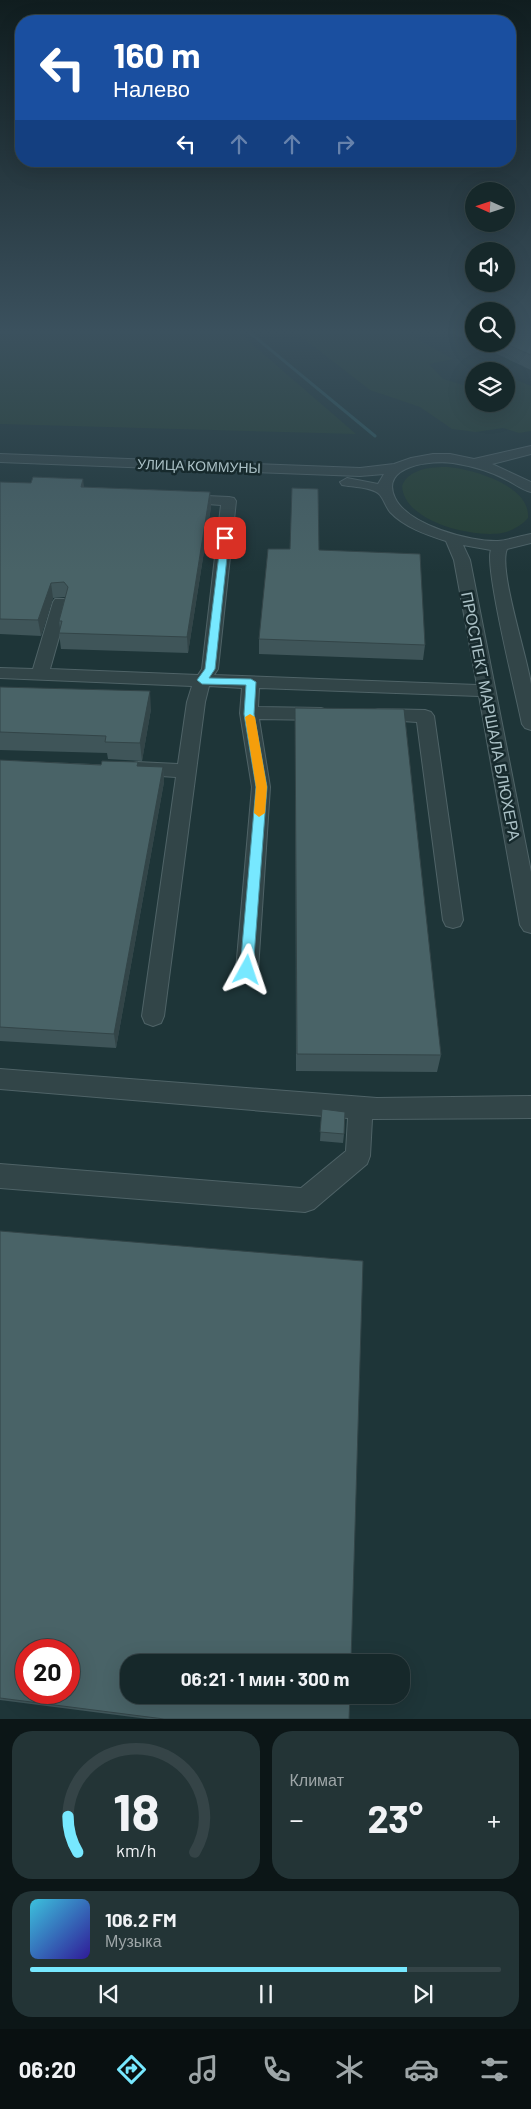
<!DOCTYPE html>
<html lang="ru">
<meta charset="utf-8">
<style>
body{margin:0;font-family:Barlow,sans-serif;background:#233436;color:#f1f3f6;height:100vh;display:flex;flex-direction:column;font-size:19px;white-space:nowrap}
*{box-sizing:border-box;margin:0}
p{font-size:16px;color:#9ea6a8}
.icon{flex:none;width:28px;height:28px;fill:none;stroke:currentColor;stroke-width:2;stroke-linecap:round;stroke-linejoin:round}
.map{position:relative;height:1719px;overflow:hidden}
.panel{display:flex;flex-direction:column;gap:12px;padding:12px;background:#0c1617;flex:1}
.panel>*{flex:none}
.hud{position:absolute;left:15px;top:15px;width:501px;height:152px;border-radius:20px;box-shadow:0 5px 20px #0002,0 0 0 1px #354447;background:#1a4fa0;color:#fff;overflow:hidden}
.needle{width:32px;rotate:273deg}
.tools{position:absolute;left:465px;top:182px;display:grid;gap:10px}
.tools a{display:grid;place-items:center;width:50px;height:50px;border-radius:50%;background:#16282a;box-shadow:0 5px 20px #0002,0 0 0 1px #354447;font-size:25px}
.speed{position:absolute;left:15px;top:1639px;display:flex;gap:10px;font-size:25px;font-weight:700;text-align:center}
.speed>*{display:grid;place-content:center;width:65px;height:65px;border-radius:50%;background:#16282a;box-shadow:0 5px 20px #0002,0 0 0 1px #354447;line-height:1}
.speed .limit{border:8px solid #d22;background:#fff;color:#111}
.pin{position:absolute;display:grid;place-items:center;width:42px;height:42px;color:#fff;margin:-21px;border-radius:10px;box-shadow:0 2px 8px #0006}
.me{position:absolute;width:55px;margin:-28px;rotate:5deg;stroke-linejoin:round;filter:drop-shadow(0 0 4px #0008)}
.turn{display:flex;align-items:center;gap:18px;height:105px;padding:0 15px;font-size:22px}
.turn .icon{width:65px;height:65px;stroke-width:2.5}
.turn b{display:block;font-size:35px;line-height:42px}
.lanes{display:flex;align-items:center;height:48px;padding:0 15px;background:#0003;justify-content:center;gap:25px;direction:ltr}
.lanes .off{opacity:.35}
.big{font-size:38px;font-weight:700;line-height:1.1}
.panel .card{flex:1;display:flex;flex-direction:column;justify-content:center;gap:8px;min-width:0;padding:0 18px;border-radius:20px;background:#233436}
.panel .dial{align-items:center;gap:0}
.dial svg{height:130px;overflow:visible;fill:none;stroke:#354447;stroke-width:7;stroke-linecap:round;text-anchor:middle}
.dial text{fill:#f1f3f6;stroke:none}
.song{display:flex;align-items:center;gap:15px}
.cover{width:60px;height:60px;border-radius:8px;background:linear-gradient(135deg,hsl(190 70% 55%),hsl(250 70% 35%))}
.played{height:5px;border-radius:2px;background:linear-gradient(90deg,#77e8ff 80%,#354447 80%)}
.keys{display:flex;justify-content:space-around;direction:ltr}
.heat{display:flex;justify-content:space-between;align-items:center;font-size:28px;direction:ltr}
.panel .tiles{flex:1;display:grid;gap:12px;grid-template-columns:1fr 1fr}
.card:last-child{grid-column:span 2}
.trip{position:absolute;left:120px;top:1654px;width:290px;height:50px;border-radius:20px;background:#16282a;box-shadow:0 5px 20px #0002,0 0 0 1px #354447;font-weight:700;line-height:50px;text-align:center}
.tab-bar{display:flex;height:80px;justify-content:space-around;align-items:center;background:#091011;color:#9ea6a8}
.tab-bar .icon{width:35px;height:35px}
.tab-bar .current{color:#77e8ff}
.tab-bar b{font-size:22px;color:#f1f3f6}
.map>svg:first-child{display:block}
</style>
<div class="map">
<svg width="531" height="1719" viewBox="0 0 531 1719">
<rect width="100%" height="100%" fill="#1e3538"/>
<path fill="#253f34" d="M0,332H238L356,434L0,424Z
M295,332H404L453,359L429,364L443,379L474,388V404H506V379L512,378L531,386V431L519,433L503,428L476,432L452,429L420,407L370,390Z
M444,467C466,467 531,484 528,518C521,526 512,531 502,533C473,538 404,522 402,486C408,470 428,467 444,467Z"/>
<g fill="none" stroke-linecap="round" stroke-linejoin="round">
<path stroke="#2d565d" stroke-width="3" d="M249,332L375,436"/>
<defs>
<path id="minor" d="M531,446V454L492,464L531,482V492C522,490 515,484 507,480C490,471 472,466 453,463C433,460 379,465 395,498C408,525 470,542 498,541C509,540 520,536 531,534V543L507,549C498,569 527,656 531,684C531,699 531,715 531,730L525,728L522,724C517,698 484,566 491,550L463,545L470,560L531,872V933L524,931L520,925L479,696L259,688L258,707L321,708L327,710L330,714L327,718L321,720L259,719L270,787L258,970L255,976L247,979L239,976L236,970L252,787L240,713L242,688L209,686L205,702L164,1016L161,1023L153,1026L145,1023L142,1016L176,777L130,774L128,769L130,764L137,762L178,764L187,702L192,686L0,678V668L33,669L53,602L55,599H67L69,602L50,669L198,675L202,669L221,505L179,502L177,499L179,496L184,495L229,497L234,498L236,501L218,669L214,675L477,685L454,560L446,541C427,535 404,527 390,512C386,507 384,500 380,495C374,487 351,487 342,485L340,482L347,478L378,484L384,474L360,476L0,462V454L360,468L394,464L411,458L433,454H450L474,459Z
M378,709L425,710L431,712L434,716L463,920L460,926L453,928L446,926L443,920L417,722L372,719L369,715L372,711Z
M0,1069L377,1098L531,1096V1118L372,1119L370,1156L367,1164L314,1209L305,1212L0,1188V1164L301,1188L346,1151L348,1118L0,1089Z"/>
</defs>
<use href="#minor" stroke="#4f6367" stroke-width="2"/>
<use href="#minor" fill="#324548" fill-rule="evenodd"/>
</g>
<path fill="#3f5559" d="M450,332H474V343Z
M531,332V370L476,344H506Z
M0,482L84,487L210,492L211,507L188,653L61,649L59,633L60,629L59,621L65,597L53,598L41,636L0,634Z
M319,550L425,645L423,660L259,654V639Z
M0,687L151,709L142,761L108,759L107,753L0,750Z
M295,708L441,1055L437,1072L296,1071Z
M0,760L163,767L164,782L116,1048L0,1041Z
M322,1109L344,1134L343,1143L320,1141Z
M0,1231L349,1719H148L0,1700Z"/>
<path fill="#334548" d="M83,479L85,494L81,487Z
M210,492L211,507L188,653L187,637Z
M51,583L53,598L41,636L38,620Z
M150,691L151,709L142,761L140,743Z
M163,767L164,782L116,1048L114,1034Z"/>
<path fill="#496367" stroke="#334548" fill-rule="evenodd" d="M506,332H531V355L506,344Z
M33,477L83,479L81,487L210,492L187,637L59,633L62,621H59L68,587L64,582L51,583L38,620L0,619V482L31,483Z
M292,488L318,489L319,550L420,554L425,645L259,639L268,549H290Z
M0,687L150,691L140,743L105,742L106,736L0,732Z
M295,708L404,709L441,1055L297,1054Z
M0,760L101,765L102,761L138,762L137,766L163,767L114,1034L0,1027Z
M322,1109L345,1112L344,1134L320,1132Z
M0,1231L363,1261L351,1662H129V1695H350L349,1719H164L0,1698ZM26,1650H69V1692H26Z"/>
<linearGradient id="sky" x2="0" y2="1"><stop stop-color="#101d1f"/><stop offset="0.58" stop-color="#3b515e"/><stop offset="1" stop-color="#3b515e" stop-opacity="0"/></linearGradient>
<rect width="531" height="572" fill="url(#sky)"/>
<path fill="#77e8ff" stroke="#4d97a6" d="M225,536L229,538L215,669L209,678L251,679L256,682L254,714L267,787L253,970L251,974H242L240,970L256,787L244,714L246,685L202,684L197,680L205,669L221,538Z"/>
<path fill="#f59e0b" d="M250,714L255,717L267,787L265,813L259,817L254,813L256,787L245,717Z"/>
<g text-anchor="middle" stroke-width="5" stroke-linejoin="round" paint-order="stroke">
<g font-size="14" fill="#abc1c6" stroke="#172a2d">
<text transform="translate(199 466) rotate(2)" y="5">УЛИЦА КОММУНЫ</text>
</g>
<g font-size="16" fill="#abc1c6" stroke="#172a2d">
<text transform="translate(491 716) rotate(79)" y="6">ПРОСПЕКТ МАРШАЛА БЛЮХЕРА</text>
</g>
</g>
</svg>
<div class="tools">
<a><svg class="needle" viewBox="-14 -14 28 28"><path d="M0-13l5 13h-10z" fill="#e53935"/><path d="M0 13l5-13h-10z" fill="#9ea6a8"/></svg></a>
<a><svg class="icon" aria-label="sound" viewBox="0 0 24 24"><path d="M4 9h4l5-4v14l-5-4H4zM17 9q2 3 0 6"/></svg></a>
<a><svg class="icon" aria-label="search" viewBox="0 0 24 24"><circle cx="10" cy="10" r="6"/><path d="M15 15l6 6"/></svg></a>
<a><svg class="icon" aria-label="layers" viewBox="0 0 24 24"><path d="M12 4l9 5-9 5-9-5zM3 14l9 5 9-5"/></svg></a>
</div>
<div class="speed"><div class="limit">20</div></div>
<div class="pin" style="left:225px;top:538px;background:#d93025"><svg class="icon" aria-label="arrive" viewBox="0 0 24 24"><path d="M6 21V4h12l-3 4 3 4H6"/></svg></div>
<svg class="me" style="left:247px;top:970px" viewBox="-20 -20 40 40"><path d="M0-17L14 15 0 8-14 15z" fill="#77e8ff" stroke="#fff" stroke-width="4"/></svg>
<div class="trip">06:21 · 1 мин · 300 m</div>
<div class="hud">
<div class="turn"><svg class="icon" aria-label="left" viewBox="0 0 24 24"><path d="M17 20v-9H6M10 6l-5 5 5 5"/></svg><div><b>160 m</b>Налево</div></div>
<div class="lanes"><svg class="icon" aria-label="left" viewBox="0 0 24 24"><path d="M17 20v-9H6M10 6l-5 5 5 5"/></svg><svg class="icon off" aria-label="ahead" viewBox="0 0 24 24"><path d="M12 20V5M6 11l6-6 6 6"/></svg><svg class="icon off" aria-label="ahead" viewBox="0 0 24 24"><path d="M12 20V5M6 11l6-6 6 6"/></svg><svg class="icon off" aria-label="right" viewBox="0 0 24 24"><path d="M7 20v-9h11M14 6l5 5-5 5"/></svg></div>
</div>
</div>
<section class="panel">
<div class="tiles">
<div class="card dial"><svg viewBox="0 0 100 80">
<path d="M14 69A42 42 0 1 1 86 69"/>
<path d="M14 69A42 42 0 0 1 8 47" stroke="#77e8ff"/>
<text x="50" y="56" font-size="32" font-weight="700">18</text>
<text x="50" y="72" font-size="11">km/h</text>
</svg></div>
<div class="card"><p>Климат</p>
<div class="heat"><a>−</a><b class="big">23°</b><a>+</a></div>
</div>
<div class="card">
<div class="song"><i class="cover"></i><div><b>106.2 FM</b><p>Музыка</p></div></div>
<div class="played"></div>
<div class="keys"><svg class="icon" aria-label="previous" viewBox="0 0 24 24"><path d="M18 5L8 12l10 7zM5 5v14"/></svg><svg class="icon" aria-label="pause" viewBox="0 0 24 24"><path d="M8 5v14M16 5v14"/></svg><svg class="icon" aria-label="next" viewBox="0 0 24 24"><path d="M6 5l10 7-10 7zM19 5v14"/></svg></div>
</div>
</div>
</section>
<nav class="tab-bar">
<b>06:20</b>
<svg class="icon current" aria-label="directions" viewBox="0 0 24 24"><path d="M12 3l9 9-9 9-9-9zM9 14v-3h6M13 9l2 2-2 2"/></svg>
<svg class="icon" aria-label="music" viewBox="0 0 24 24"><path d="M9 18V5l10-2v13"/><circle cx="6" cy="18" r="3"/><circle cx="16" cy="16" r="3"/></svg>
<svg class="icon" aria-label="phone" viewBox="0 0 24 24"><path d="M5 4h4l2 5-3 2q2 4 5 5l2-3 5 2v4C11 20 4 13 5 4z"/></svg>
<svg class="icon" aria-label="climate" viewBox="0 0 24 24"><path d="M12 3v18M4 7l16 10M4 17L20 7"/></svg>
<svg class="icon" aria-label="car" viewBox="0 0 24 24"><path d="M5 17H2v-5l4-1 3-4h7l3 4 3 1v5h-3M9 17h6M6 11h13"/><circle cx="7" cy="17" r="2"/><circle cx="17" cy="17" r="2"/></svg>
<svg class="icon" aria-label="filters" viewBox="0 0 24 24"><path d="M4 7h16M4 17h16"/><circle cx="9" cy="7" r="2"/><circle cx="15" cy="17" r="2"/></svg>
</nav>
